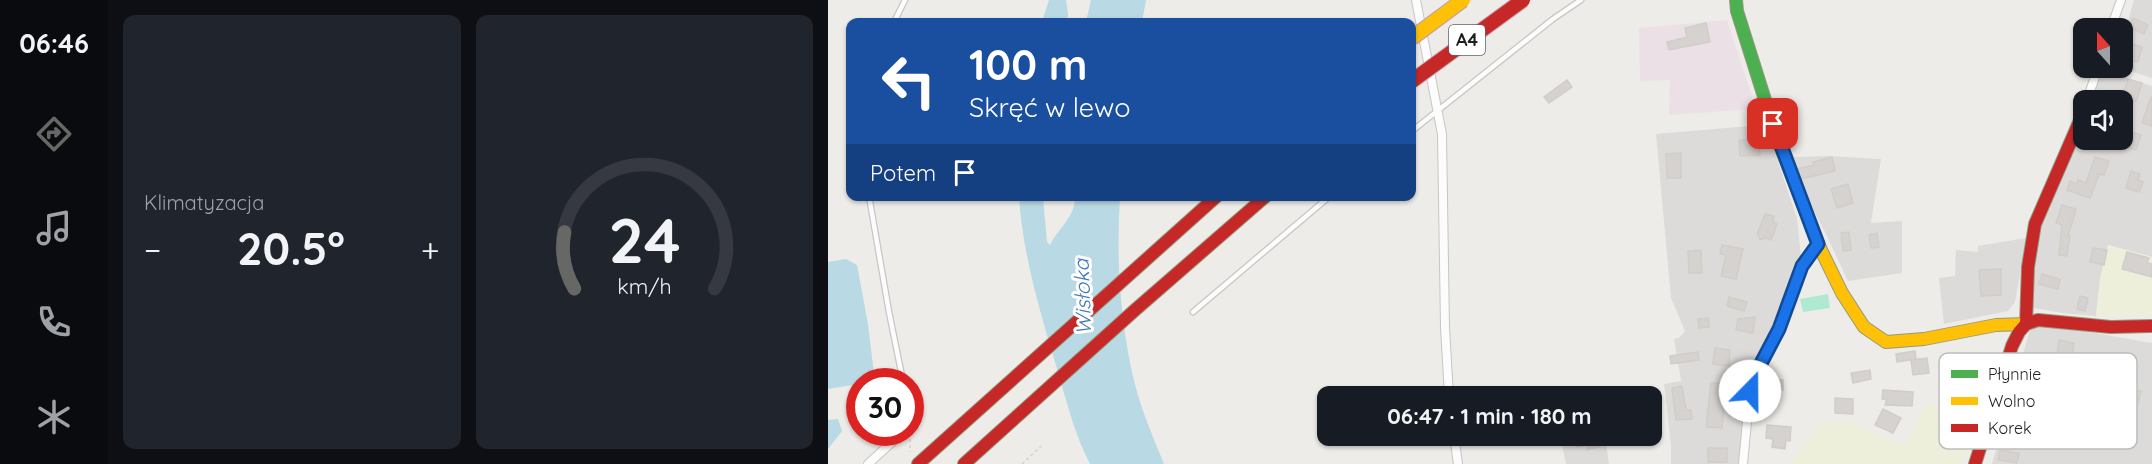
<!DOCTYPE html>
<html lang="pl">
<meta charset="utf-8">
<style>
body{margin:0;font-family:Quicksand,sans-serif;background:#20242c;color:#f1f3f6;height:100vh;display:flex;flex-direction:column;font-size:22px;white-space:nowrap}
*{box-sizing:border-box;margin:0}
p{font-size:20px;color:#9ea1a6}
.icon{flex:none;width:33px;height:33px;fill:none;stroke:currentColor;stroke-width:2;stroke-linecap:round;stroke-linejoin:round}
.map{position:relative;flex:1;overflow:hidden}
.side{display:flex;flex-direction:column;gap:15px;padding:15px;background:#0d0f14;width:720px}
.side>*{flex:none}
.guide{position:absolute;left:18px;top:18px;width:570px;height:183px;border-radius:12px;box-shadow:0 2px 4px #0004;background:#1a4fa0;color:#fff;overflow:hidden}
.needle{width:39px;rotate:339deg}
.fabs{position:absolute;left:1245px;top:18px;display:grid;gap:12px}
.fabs a{display:grid;place-items:center;width:60px;height:60px;border-radius:12px;background:#171b24;box-shadow:0 2px 4px #0004;font-size:30px}
.speed{position:absolute;left:18px;top:368px;display:flex;gap:12px;font-size:30px;font-weight:700;text-align:center}
.speed>*{display:grid;place-content:center;width:78px;height:78px;border-radius:50%;background:#171b24;box-shadow:0 2px 4px #0004;line-height:1}
.speed .limit{border:9px solid #d22;background:#fff;color:#111}
.pin{position:absolute;display:grid;place-items:center;width:51px;height:51px;color:#fff;margin:-26px;border-radius:12px;box-shadow:0 3px 9px #0006}
.me{position:absolute;width:66px;margin:-33px;rotate:22deg;stroke-linejoin:round;filter:drop-shadow(0 0 4px #0008)}
.turn{display:flex;align-items:center;gap:21px;height:126px;padding:0 24px;font-size:27px}
.turn .icon{width:78px;height:78px;stroke-width:2.5}
.turn b{display:block;font-size:42px;line-height:51px}
.then{display:flex;align-items:center;height:57px;padding:0 24px;background:#0003;gap:12px;font-size:22px}
.big{font-size:45px;font-weight:800;line-height:1.1}
.side .card{flex:1;display:flex;flex-direction:column;justify-content:center;gap:9px;min-width:0;padding:0 21px;border-radius:12px;background:#20242c}
.side .dial{align-items:center;gap:0}
.dial svg{height:156px;overflow:visible;fill:none;stroke:#363941;stroke-width:7;stroke-linecap:round;text-anchor:middle}
.dial text{fill:#f1f3f6;stroke:none}
.heat{display:flex;justify-content:space-between;align-items:center;font-size:33px;direction:ltr}
.side .tiles{flex:1;display:grid;gap:15px;grid-template-columns:repeat(2,1fr)}
.trip{position:absolute;left:489px;top:386px;width:345px;height:60px;border-radius:12px;background:#171b24;box-shadow:0 2px 4px #0004;font-weight:800;line-height:60px;text-align:center}
main{display:flex;flex:1;min-height:0}
.tabs{display:flex;flex-direction:column;width:108px;justify-content:space-around;align-items:center;background:#090b0e;color:#9ea1a6}
.tabs .icon{width:42px;height:42px}
.tabs .active{color:#676765}
.tabs b{font-size:27px;color:#f1f3f6}
.map>svg:first-child{display:block}
</style>
<main>
<nav class="tabs">
<b>06:46</b>
<svg class="icon active" aria-label="directions" viewBox="0 0 24 24"><path d="M12 3l9 9-9 9-9-9zM9 14v-3h6M13 9l2 2-2 2"/></svg>
<svg class="icon" aria-label="music" viewBox="0 0 24 24"><path d="M9 18V5l10-2v13"/><circle cx="6" cy="18" r="3"/><circle cx="16" cy="16" r="3"/></svg>
<svg class="icon" aria-label="phone" viewBox="0 0 24 24"><path d="M5 4h4l2 5-3 2q2 4 5 5l2-3 5 2v4C11 20 4 13 5 4z"/></svg>
<svg class="icon" aria-label="climate" viewBox="0 0 24 24"><path d="M12 3v18M4 7l16 10M4 17L20 7"/></svg>
</nav>
<section class="side">
<div class="tiles">
<div class="card"><p>Klimatyzacja</p>
<div class="heat"><a>−</a><b class="big">20.5°</b><a>+</a></div>
</div>
<div class="card dial"><svg viewBox="0 0 100 80">
<path d="M14 69A42 42 0 1 1 86 69"/>
<path d="M14 69A42 42 0 0 1 9 40" stroke="#676765"/>
<text x="50" y="56" font-size="32" font-weight="700">24</text>
<text x="50" y="72" font-size="11">km/h</text>
</svg></div>
</div>
</section>
<div class="map">
<svg width="1324" height="464" viewBox="0 0 1324 464">
<rect width="100%" height="100%" fill="#eeece8"/>
<path fill="#dddbd9" d="M1306,0H1324V78L1293,68H1294L1295,38Z
M1279,72L1324,86V257L1280,245L1272,279L1268,316L1234,313L1202,307L1208,234L1213,214L1255,118L1256,140H1294V100H1262L1271,75Z
M933,125L938,127L969,218L973,257L951,317L925,364L921,376L912,464H843V444L836,384L853,381L846,339L851,338L857,331L843,298L828,134Z
M1000,156L1053,159L1043,223L1074,221V273L1020,281L995,228L972,185L965,157Z
M1198,238L1187,302L1180,311L1116,324L1111,278L1127,276L1128,250L1150,252V246Z
M1204,322L1324,343V464H1164Z
M732,435H777L781,464H738Z"/>
<path fill="#ece0e7" d="M899,20L928,109L841,115L842,80L812,81L811,28Z"/>
<path fill="#edefda" d="M1280,245L1324,257V316H1268L1272,279Z
M1099,403L1149,424L1132,464H960H963L992,422L1024,423L1077,446Z"/>
<path fill="#b0e9d3" d="M1000,294L1002,308L975,312L972,299Z"/>
<path fill="#b9d9e4" d="M221,0H238L240,14L239,22H214Z
M263,0H318L314,22H258Z
M191,197H215L219,242L222,245C230,229 247,217 247,197H292C288,258 292,321 306,381C313,409 325,437 336,464H262C247,435 239,404 230,372C213,315 195,257 191,197Z
M18,259L29,265L40,324L46,374L36,381H32L31,384L0,389V262Z
M10,419L14,431L0,449V420Z"/>
<path fill="#d5d2cf" stroke="#d1cec9" stroke-width="1.5" d="M1305,18L1320,25L1316,34L1301,27Z
M878,23L882,42L841,50L839,42L859,37L857,28Z
M1301,43L1314,47L1310,62L1296,58Z
M1300,79L1314,83L1308,102L1294,97Z
M739,80L744,87L721,103L716,97Z
M1323,97L1324,98V126L1314,123Z
M1294,129L1313,135L1308,150L1294,146Z
M931,139L932,155L912,156L911,140Z
M853,153V178H839L838,154Z
M1004,157L1007,171L973,179L969,169L986,165L985,162Z
M1267,157L1281,161L1276,175L1271,174L1262,198L1239,190L1242,181L1249,184L1250,180L1258,183Z
M1303,171L1312,174L1310,180L1315,182L1311,192L1298,188Z
M1020,184L1025,203L1009,208L1003,189Z
M1234,205L1248,209L1240,236H1242L1239,256L1231,255L1234,225L1228,223Z
M937,214L946,216L945,222L949,224L943,240L937,238L932,240L929,234Z
M1021,232L1023,250L1015,251L1013,233Z
M1049,233L1051,247L1043,248L1041,235Z
M894,245L915,249L908,279L893,276L898,255L892,254Z
M1265,248L1279,250L1276,265L1262,262Z
M873,250L874,273H861L860,251Z
M1299,252L1321,258L1319,263L1324,264V277L1294,269Z
M1173,269V295L1153,296L1151,270Z
M1214,274L1232,279L1230,289L1211,284Z
M1252,296L1260,298L1257,311L1249,309Z
M901,297L919,302L916,311L899,306Z
M927,317L925,333L908,330L910,319Z
M880,318L881,327L871,328L870,319Z
M1231,340L1246,343L1244,357L1229,354Z
M887,348L902,350L901,366L885,364Z
M1087,351L1088,359L1069,362L1068,354Z
M870,352L871,360L843,364L842,356Z
M1099,358L1101,373L1085,375L1083,360Z
M1042,370L1043,379L1025,383L1023,373Z
M945,379L955,380V390L944,389Z
M883,383L898,384L894,428L878,427Z
M854,386L858,410H863L864,419L848,420L844,388Z
M1297,387L1313,391L1310,403H1308L1306,409L1278,403L1272,399L1274,388L1296,392Z
M1055,390L1085,392L1084,406L1057,405L1059,400L1054,399Z
M1007,398L1025,399V414L1007,413Z
M1055,409L1073,418L1065,433L1047,425Z
M939,425L963,427L962,441L958,440L957,449L944,447L945,439L938,438Z
M747,435L769,436L771,447L759,450V445L749,447Z
M880,448H899V462H880Z
M1172,450L1191,453L1189,463L1170,460Z"/>
<g fill="none" stroke-linecap="round" stroke-linejoin="round">
<defs>
<path id="lane" d="M66,22L77,0
M584,131L725,19L753,0
M41,196L61,312L75,381
M365,312L502,196"/>
<path id="street" d="M588,0L614,134L617,327L621,396
M1283,28L1293,0
M1259,100L1270,68
M626,435L630,464
M40,464L75,432
M915,464L922,391L930,369L951,329L973,266L990,244"/>
<path id="fast" d="M908,0L909,11L949,138L992,248"/>
<path id="slow" d="M992,248L1014,293L1036,327L1058,342L1096,339L1168,325L1198,324"/>
<path id="jam" d="M1198,324L1200,267L1207,224L1256,111
M90,464L389,196
M136,464L307,310L438,196
M1147,464L1184,346L1191,332L1198,324L1210,320L1283,327L1324,326"/>
</defs>
<use href="#lane" stroke="#c6c6c4" stroke-width="7"/>
<use href="#street" stroke="#c6c6c4" stroke-width="10"/>
<use href="#fast" stroke="#96987f" stroke-width="14"/>
<use href="#slow" stroke="#96987f" stroke-width="14"/>
<use href="#jam" stroke="#96987f" stroke-width="14"/>
<path stroke="#dccdca" stroke-width="1.5" stroke-dasharray="3 3" stroke-linecap="butt" d="M82,439V452
M194,464L213,446"/>
<use href="#lane" stroke="#fcfcfc" stroke-width="4.5"/>
<use href="#street" stroke="#fcfcfc" stroke-width="8"/>
<use href="#fast" stroke="#4caf50" stroke-width="12"/>
<use href="#slow" stroke="#ffc107" stroke-width="12"/>
<use href="#jam" stroke="#c62828" stroke-width="12"/>
<defs>
<path id="slow-bridge" d="M584,38L635,0"/>
<path id="jam-bridge" d="M584,81L695,0"/>
</defs>
<use href="#slow-bridge" stroke="#c69ca7" stroke-width="16" stroke-linecap="butt"/>
<use href="#jam-bridge" stroke="#c69ca7" stroke-width="16" stroke-linecap="butt"/>
<use href="#slow-bridge" stroke="#ffc107" stroke-width="14"/>
<use href="#jam-bridge" stroke="#c62828" stroke-width="14"/>
</g>
<g fill="none" stroke-linecap="round" stroke-linejoin="round">
<defs>
<path id="route" d="M922,391L930,369L951,329L974,266L990,244L945,124"/>
</defs>
<use href="#route" stroke="#114b97" stroke-width="15"/>
<use href="#route" stroke="#1a73e8" stroke-width="10"/>
</g>
<g text-anchor="middle" stroke-width="6" stroke-linejoin="round" paint-order="stroke">
<rect fill="#fff" stroke="#626262" stroke-width="1.5" x="621" y="25" width="36" height="30" rx="4.5"/>
<g font-size="18" font-weight="bold" fill="#1f1f1f">
<text x="639" y="46">A4</text>
</g>
<g font-size="21" font-style="italic" fill="#4378b8" stroke="#fff">
<text transform="translate(255 297) rotate(-92)" y="7">Wisłoka</text>
</g>
</g>
<rect x="1111" y="353" width="198" height="96" rx="9" fill="#fff" stroke="#bcbcbc" stroke-width="1.5"/>
<rect x="1123" y="370" width="27" height="8" fill="#4caf50"/>
<rect x="1123" y="397" width="27" height="8" fill="#ffc107"/>
<rect x="1123" y="424" width="27" height="8" fill="#c62828"/>
<g font-size="16" fill="#1f1f1f">
<text x="1160" y="380">Płynnie</text>
<text x="1160" y="407">Wolno</text>
<text x="1160" y="434">Korek</text>
</g>
</svg>
<div class="fabs">
<a><svg class="needle" viewBox="-14 -14 28 28"><path d="M0-13l5 13h-10z" fill="#e53935"/><path d="M0 13l5-13h-10z" fill="#9ea1a6"/></svg></a>
<a><svg class="icon" aria-label="sound" viewBox="0 0 24 24"><path d="M4 9h4l5-4v14l-5-4H4zM17 9q2 3 0 6"/></svg></a>
</div>
<div class="speed"><div class="limit">30</div></div>
<div class="pin" style="left:945px;top:124px;background:#d93025"><svg class="icon" aria-label="arrive" viewBox="0 0 24 24"><path d="M6 21V4h12l-3 4 3 4H6"/></svg></div>
<svg class="me" style="left:922px;top:391px" viewBox="-20 -20 40 40"><circle r="19" fill="#fff"/><path d="M0-13L10 11 0 6-10 11z" fill="#1a73e8"/></svg>
<div class="trip">06:47 · 1 min · 180 m</div>
<div class="guide">
<div class="turn"><svg class="icon" aria-label="left" viewBox="0 0 24 24"><path d="M17 20v-9H6M10 6l-5 5 5 5"/></svg><div><b>100 m</b>Skręć w lewo</div></div>
<div class="then">Potem<svg class="icon" aria-label="arrive" viewBox="0 0 24 24"><path d="M6 21V4h12l-3 4 3 4H6"/></svg></div>
</div>
</div>
</main>
